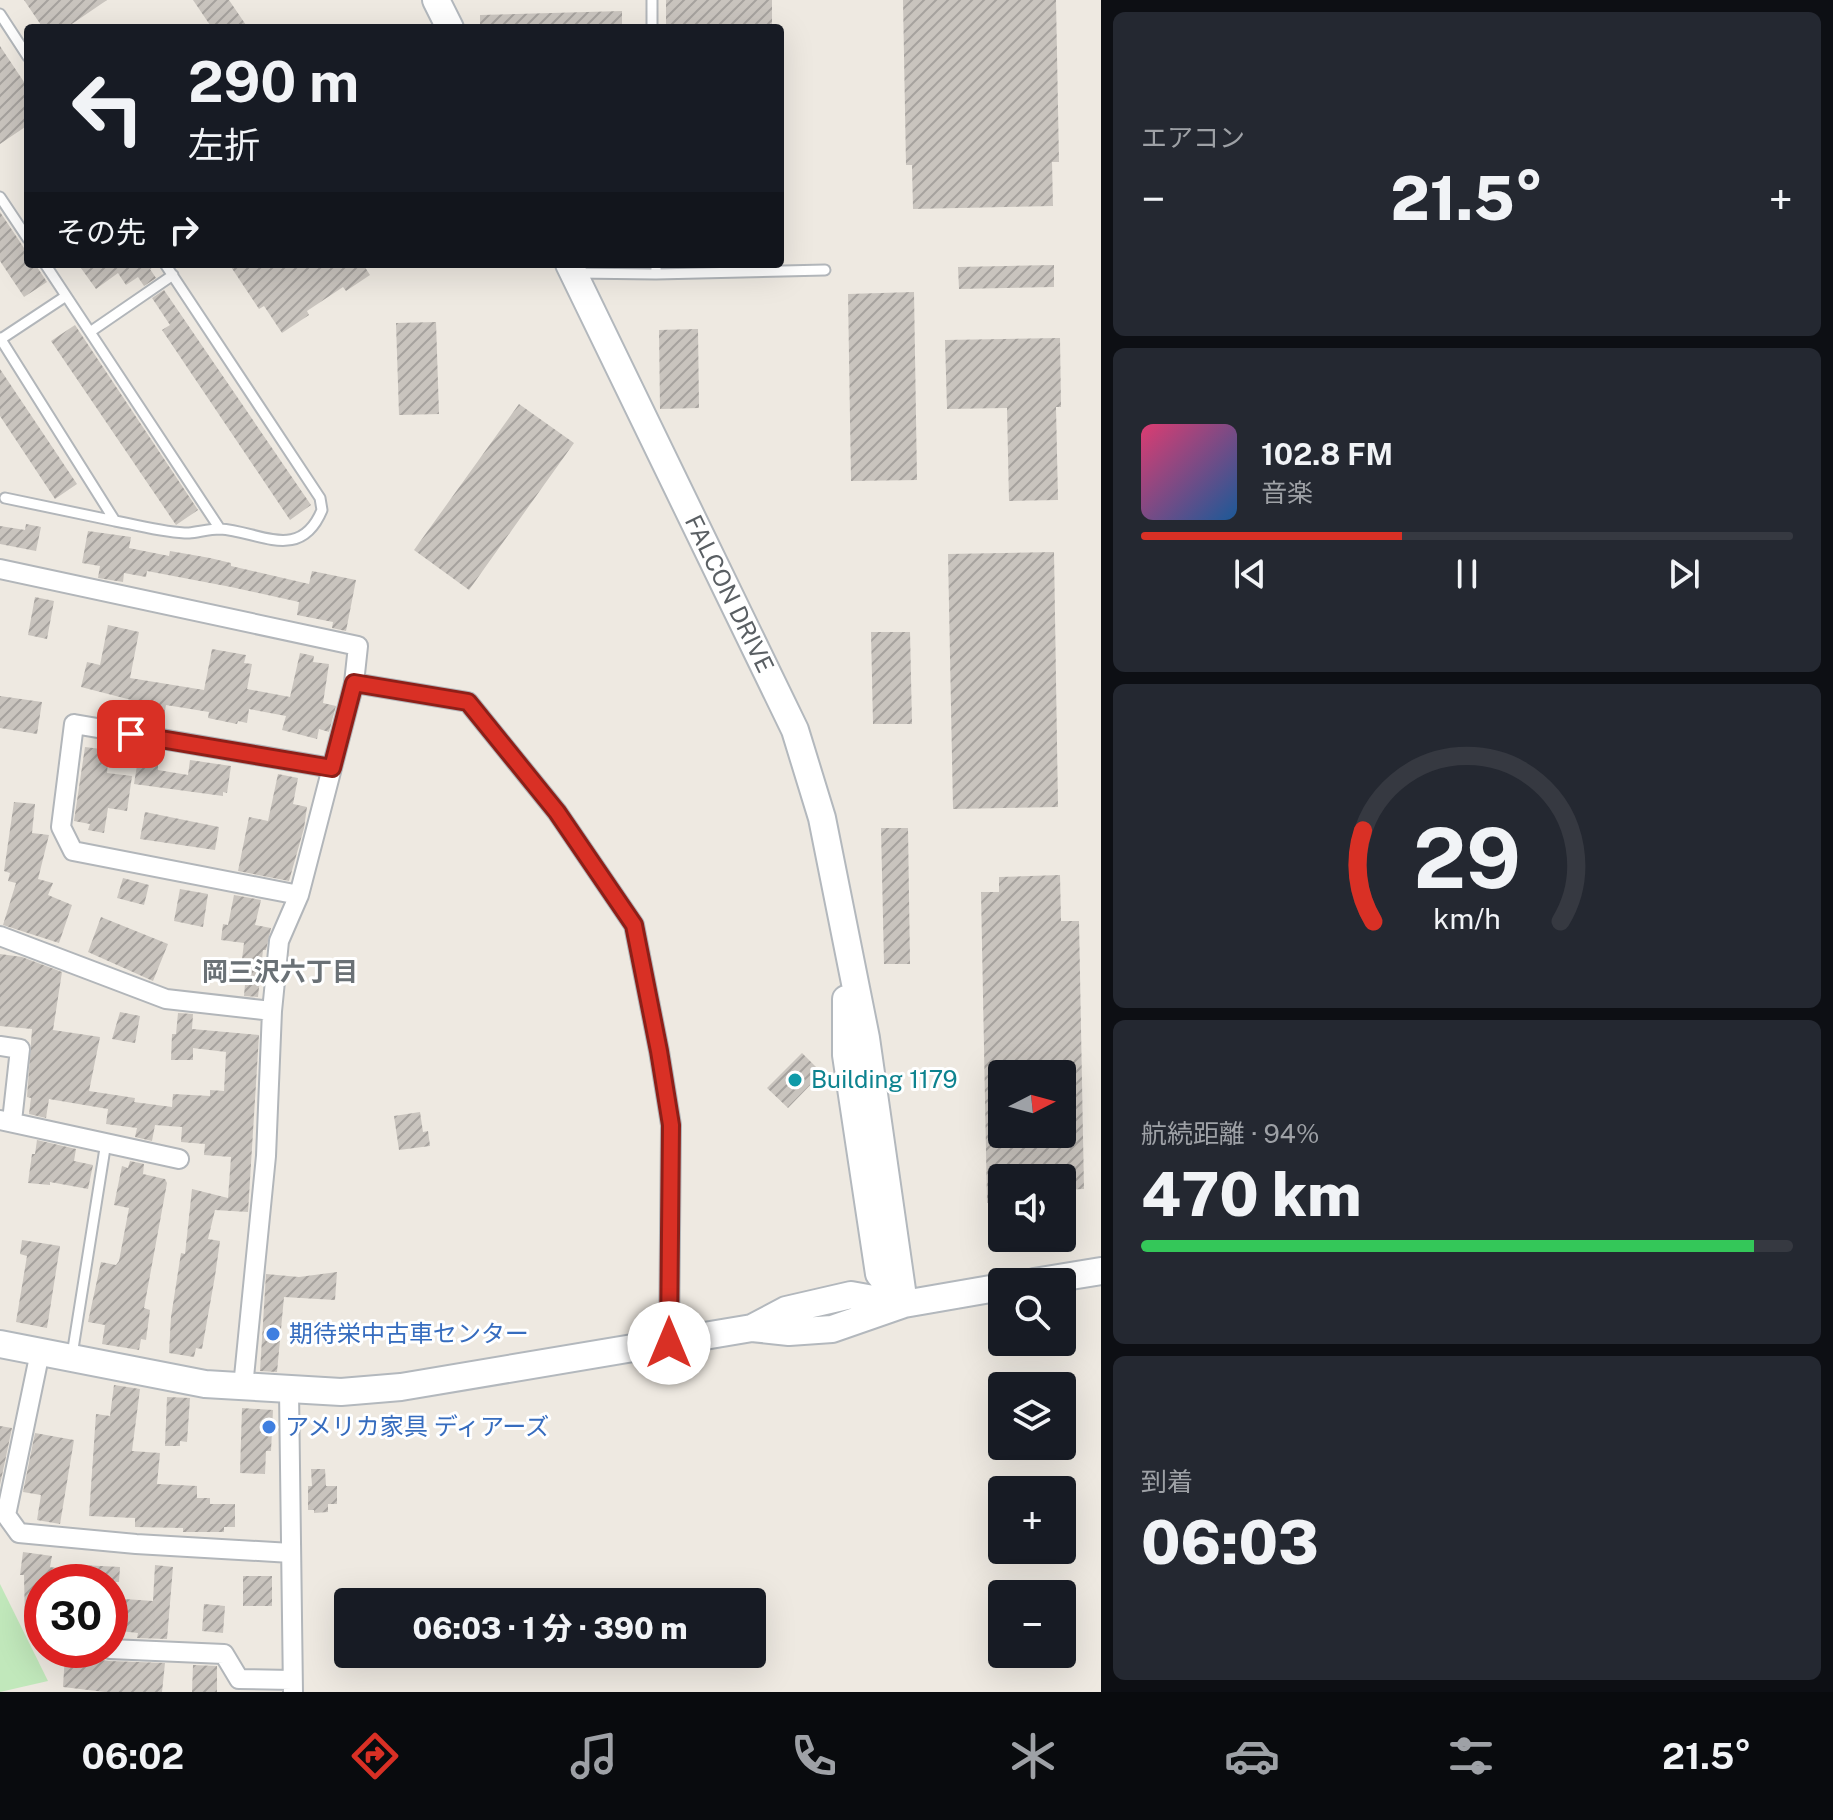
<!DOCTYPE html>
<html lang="ja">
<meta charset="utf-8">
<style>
body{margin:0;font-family:"Public Sans","Noto Sans JP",sans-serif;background:#242831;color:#f1f3f6;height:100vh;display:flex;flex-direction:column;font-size:30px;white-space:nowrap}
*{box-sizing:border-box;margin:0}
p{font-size:26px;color:#9ea1a6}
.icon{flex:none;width:44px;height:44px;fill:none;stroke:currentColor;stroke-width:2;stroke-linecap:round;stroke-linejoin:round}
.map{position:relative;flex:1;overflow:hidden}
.side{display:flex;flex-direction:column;gap:12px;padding:12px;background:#0d0f14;width:732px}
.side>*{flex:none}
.guide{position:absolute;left:24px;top:24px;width:760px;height:244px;border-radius:8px;box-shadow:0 8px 32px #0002;background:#171b24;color:#f1f3f6;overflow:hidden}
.needle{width:52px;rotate:84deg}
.buttons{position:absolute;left:988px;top:1060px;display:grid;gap:16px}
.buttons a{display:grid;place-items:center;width:88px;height:88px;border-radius:8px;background:#171b24;box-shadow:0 8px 32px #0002;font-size:40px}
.speed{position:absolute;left:24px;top:1564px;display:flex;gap:16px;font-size:40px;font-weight:700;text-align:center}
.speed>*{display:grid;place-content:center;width:104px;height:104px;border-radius:50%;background:#171b24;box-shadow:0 8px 32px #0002;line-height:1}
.speed .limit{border:12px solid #d22;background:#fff;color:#111}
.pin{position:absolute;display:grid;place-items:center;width:68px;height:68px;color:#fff;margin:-34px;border-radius:16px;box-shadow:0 4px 12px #0006}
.me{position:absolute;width:88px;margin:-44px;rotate:0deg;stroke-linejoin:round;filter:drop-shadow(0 0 6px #0008)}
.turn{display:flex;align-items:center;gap:28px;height:168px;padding:0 32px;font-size:36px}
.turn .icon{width:104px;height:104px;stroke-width:2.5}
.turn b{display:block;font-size:56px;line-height:68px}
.then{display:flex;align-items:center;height:76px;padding:0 32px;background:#0003;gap:16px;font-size:30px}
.big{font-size:60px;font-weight:800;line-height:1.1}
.side .widget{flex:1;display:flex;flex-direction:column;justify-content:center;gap:12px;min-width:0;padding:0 28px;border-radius:12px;background:#242831}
.side .dial{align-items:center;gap:0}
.dial svg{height:208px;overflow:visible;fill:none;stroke:#363941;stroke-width:7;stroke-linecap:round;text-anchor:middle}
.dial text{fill:#f1f3f6;stroke:none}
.song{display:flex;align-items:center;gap:24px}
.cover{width:96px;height:96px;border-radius:12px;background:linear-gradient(135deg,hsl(340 70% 55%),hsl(210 70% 35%))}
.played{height:8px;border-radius:4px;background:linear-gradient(90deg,#d93025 40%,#363941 40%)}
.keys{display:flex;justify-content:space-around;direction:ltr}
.heat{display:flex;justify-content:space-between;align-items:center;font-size:44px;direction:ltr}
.charge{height:12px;border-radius:6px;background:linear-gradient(90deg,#34c759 94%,#363941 0)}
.trip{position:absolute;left:334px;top:1588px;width:432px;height:80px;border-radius:8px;background:#171b24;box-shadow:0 8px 32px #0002;font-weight:800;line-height:80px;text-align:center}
.tabs{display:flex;height:128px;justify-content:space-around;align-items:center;background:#090b0e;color:#9ea1a6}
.tabs .icon{width:56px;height:56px}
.tabs .on{color:#d93025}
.tabs b{font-size:36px;color:#f1f3f6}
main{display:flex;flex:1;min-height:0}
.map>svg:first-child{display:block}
</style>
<main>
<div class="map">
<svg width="1101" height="1692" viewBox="0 0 1101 1692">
<defs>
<pattern id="building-hatch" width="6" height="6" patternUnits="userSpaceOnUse" patternTransform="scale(2)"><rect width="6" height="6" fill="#c9c4be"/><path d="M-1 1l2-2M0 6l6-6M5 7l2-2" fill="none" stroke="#a6a29e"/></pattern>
</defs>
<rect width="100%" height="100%" fill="#eee9e1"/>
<path fill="#c1e8bb" d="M0,1584L48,1681L0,1692Z"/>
<path fill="url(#building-hatch)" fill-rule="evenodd" d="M24,0H107L66,28H43Z
M193,0H229L248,28H212Z
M666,0H772V28H666Z
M903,0H1056L1059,162H1052L1053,206L913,209L912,165H906Z
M622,11V28H480V15Z
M0,46L28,88V125L0,144Z
M0,212L28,254V264H35L47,282L24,297L0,261Z
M78,264H158L150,269L156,278L144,286L138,277L126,285L118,273L96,289Z
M229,264H363L370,275L346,291L343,287L307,311L309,315L282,333L264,306L259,309Z
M1054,265V287L959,289L958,267Z
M164,290L311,505L290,520L162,330L170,325L152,298Z
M914,292L917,480L851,481L848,294Z
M436,322L439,414L399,415L396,323Z
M75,325L198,510L176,525L51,341Z
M698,329L699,408L660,409L659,330Z
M1060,338L1061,407H1056L1058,500L1009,501L1007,408L947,409L945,340Z
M0,369L77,484L55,499L0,416Z
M519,404L574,443L469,590L414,550Z
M26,524L41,527L36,551L0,544V526L25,530Z
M88,531L131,537L129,548L169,556L170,551L210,558L231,563V566L309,584L312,571L356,580L346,631L332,628L333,622L297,615L299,602L231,587L147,571L146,577L124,573L123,582L98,578L100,566L82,563Z
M1054,552L1058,807L953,809L948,554Z
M35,597L54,601L47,639L28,635Z
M108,625L139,632L130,678L204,690L212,649L246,655L244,663L252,664L247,689L290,697L300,653L314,656L313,662L329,664L323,703L336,706L329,732L319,729L317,739L282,730L286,716L249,709L247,723L238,721L237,724L208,718L209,712L166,705L162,727L140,723L143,703L81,687L87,662L100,665Z
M871,632H910L912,724H873Z
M0,696L42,702L37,734L0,728Z
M85,747L109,750L107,773L132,776L127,811L108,808L104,833L88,830L90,824L74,821Z
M140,747L158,751V770L188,775L190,760L231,766L227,793L223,792V796L134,784Z
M278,774L298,778L293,804L307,807L304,828L289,881L238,871L249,817L268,821Z
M14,802L35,804L32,833L49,835L38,879L53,883L48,895L72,905L59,943L3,925L16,883L8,881L10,873L4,871Z
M145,812L219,827L215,850L140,839Z
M881,828H908L910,964H884Z
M1060,875L1061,921H1079L1084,1189L1062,1190V1178H1002V1203H987L981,892H999V877ZM1002,1074H1062V1134H1002Z
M123,878L149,885L144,905L117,898Z
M180,889L208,894L203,927L174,921Z
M234,895L261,900L255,925L271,928L266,950H263L258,997L244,996L245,984L239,983L244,943L221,940L223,924L228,925Z
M101,917L168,944L153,981L88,952Z
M0,954L22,957L62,972L53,1030L100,1037L89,1091L135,1098L134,1102L172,1107L173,1094L210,1096V1090L224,1091L226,1052L193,1048V1060H171L172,1034H176L178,1013L193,1014L192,1029L259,1035L248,1212L215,1210L208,1239L220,1241L215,1276L202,1349L196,1348L194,1357L169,1353L171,1317L181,1253L185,1254L192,1189L228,1198L231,1157L204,1155L205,1144L181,1142L182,1127L155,1125L152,1141L135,1137L137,1128L106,1124L108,1109L49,1099L46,1118L29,1114L31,1098L27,1097L32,1029L0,1026Z
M120,1012L140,1016L135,1043L112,1039Z
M802,1053L822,1073L788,1108L767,1088Z
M420,1112L423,1132L428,1131L430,1146L399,1150L394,1116Z
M37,1140L76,1149L74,1161L93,1165L88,1189L50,1182V1185L28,1183L32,1154H35Z
M130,1161L144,1164L143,1174L165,1179L167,1183L144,1308L150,1310L146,1340L141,1339L139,1350L102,1344L105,1325L88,1322L101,1262L116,1265L119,1261L129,1208L114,1205L122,1166L128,1168Z
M22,1240L60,1246L47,1328L16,1322L27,1256L20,1254Z
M337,1272L335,1300L284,1297L277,1372L260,1371L266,1274L299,1277Z
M114,1385L140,1389L132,1451L160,1453L157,1484L197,1486V1498H210V1504H235V1527H224V1532H183V1528L135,1527V1518L89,1516L96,1414L110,1416Z
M167,1397L190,1398L187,1442L180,1441V1446H165Z
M242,1408L273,1410L271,1451H266L265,1474L240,1473Z
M0,1426L12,1428L0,1485Z
M35,1433L74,1440L60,1524L37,1520L41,1495L23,1492Z
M311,1469H325L326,1486H337V1504H328V1512L314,1513V1510H308V1486H312Z
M23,1552L52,1556L50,1567L81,1571L82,1565L120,1567L119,1582H42V1623H25L24,1575H20Z
M155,1565L173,1567L167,1639L137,1638L138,1633L112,1630L110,1598L153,1601Z
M243,1576H272V1606H243Z
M204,1604L225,1606L223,1633L202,1631Z
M65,1655L109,1661L165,1663L162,1692H105L63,1687Z
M193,1665L217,1666V1692H192Z"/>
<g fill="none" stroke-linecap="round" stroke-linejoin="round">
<defs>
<path id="lane" d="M652,0V28
M0,14L28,57
M0,197L28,239
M45,264L220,529
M656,264V274L825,270
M576,273L656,274
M90,332L173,275
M0,338L115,521L5,498
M1,339L66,296
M115,521C138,525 165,533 189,533C199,532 209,529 220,529C259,531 300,563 322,510L320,498L165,264
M72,1355L106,1142"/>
<path id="street" d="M0,569L358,646L354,683L299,895L279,941L272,1011L266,1156L243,1387
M354,683L468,702L557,812L634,925L659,1051L671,1125L669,1343
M299,895L73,851L61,827L74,724L332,768
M0,936L166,999L272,1011
M0,1046L20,1049L12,1121
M0,1120L179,1159
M40,1352L6,1515L19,1533L136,1544L291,1553
M289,1391L293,1692
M110,1649L224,1654L239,1679L292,1680"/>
<path id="secondary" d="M436,0L450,28
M569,264L795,730L822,818L866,1038L904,1304
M846,999V1055L879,1274L904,1304
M1034,1282L1101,1271
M752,1328L786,1310L851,1295L901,1304
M0,1344L205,1384L341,1392L401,1387L752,1328L789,1332L832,1329L904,1304L1002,1287"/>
</defs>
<use href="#lane" stroke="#b2b6ba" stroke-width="13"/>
<use href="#street" stroke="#b2b6ba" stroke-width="22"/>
<use href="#secondary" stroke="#b3b8bd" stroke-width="30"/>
<use href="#lane" stroke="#fff" stroke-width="9"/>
<use href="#street" stroke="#fff" stroke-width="18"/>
<use href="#secondary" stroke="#fff" stroke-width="26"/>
</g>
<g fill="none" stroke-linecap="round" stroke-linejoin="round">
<defs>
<path id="route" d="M131,734L332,768L354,683L468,702L557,812L634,925L659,1051L671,1125L669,1343"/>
</defs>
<use href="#route" stroke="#8d1f18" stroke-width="20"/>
<use href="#route" stroke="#d93025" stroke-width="14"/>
</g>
<circle fill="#0f9aa8" stroke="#fff" stroke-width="3" cx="795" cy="1080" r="8"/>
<g fill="#3f7fe0" stroke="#fff" stroke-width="3">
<circle cx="273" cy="1334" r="8"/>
<circle cx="269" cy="1427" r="8"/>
</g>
<g text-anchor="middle" stroke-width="6" stroke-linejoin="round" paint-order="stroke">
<g font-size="24" fill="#5a5f63" stroke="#fff">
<text transform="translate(729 594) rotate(64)" y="8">FALCON DRIVE</text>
</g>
<g font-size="24" fill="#0d838f" stroke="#fff" text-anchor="start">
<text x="811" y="1088">Building 1179</text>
</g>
<g font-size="24" fill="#366cbe" stroke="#fff" text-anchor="start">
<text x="289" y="1342">期待栄中古車センター</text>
<text x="285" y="1435">アメリカ家具 ディアーズ</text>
</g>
<g font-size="26" font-weight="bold" fill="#6a7176" stroke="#fff">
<text x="280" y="981">岡三沢六丁目</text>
</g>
</g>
</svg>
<div class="buttons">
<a><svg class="needle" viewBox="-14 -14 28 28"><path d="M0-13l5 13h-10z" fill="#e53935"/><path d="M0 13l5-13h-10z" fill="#9ea1a6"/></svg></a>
<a><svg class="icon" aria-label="sound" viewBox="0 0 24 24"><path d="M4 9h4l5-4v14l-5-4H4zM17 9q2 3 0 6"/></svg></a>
<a><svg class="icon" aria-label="search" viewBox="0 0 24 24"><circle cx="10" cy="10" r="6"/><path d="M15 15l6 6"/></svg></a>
<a><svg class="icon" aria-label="layers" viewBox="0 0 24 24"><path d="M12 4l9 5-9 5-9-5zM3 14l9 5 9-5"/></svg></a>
<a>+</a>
<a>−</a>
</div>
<div class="speed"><div class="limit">30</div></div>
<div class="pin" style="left:131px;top:734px;background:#d93025"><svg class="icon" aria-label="arrive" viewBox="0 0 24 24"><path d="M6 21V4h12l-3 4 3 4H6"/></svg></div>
<svg class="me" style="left:669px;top:1343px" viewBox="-20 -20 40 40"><circle r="19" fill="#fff"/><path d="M0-13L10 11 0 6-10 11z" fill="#d93025"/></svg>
<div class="trip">06:03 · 1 分 · 390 m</div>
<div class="guide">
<div class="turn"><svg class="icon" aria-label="left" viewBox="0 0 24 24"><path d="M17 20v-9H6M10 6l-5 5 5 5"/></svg><div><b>290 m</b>左折</div></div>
<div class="then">その先<svg class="icon" aria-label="right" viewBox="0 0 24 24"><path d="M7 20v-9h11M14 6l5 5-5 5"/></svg></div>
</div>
</div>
<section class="side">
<div class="widget"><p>エアコン</p>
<div class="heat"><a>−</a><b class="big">21.5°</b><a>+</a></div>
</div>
<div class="widget">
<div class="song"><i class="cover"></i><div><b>102.8 FM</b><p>音楽</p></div></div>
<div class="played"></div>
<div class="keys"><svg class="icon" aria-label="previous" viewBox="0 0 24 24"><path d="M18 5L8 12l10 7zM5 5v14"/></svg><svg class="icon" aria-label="pause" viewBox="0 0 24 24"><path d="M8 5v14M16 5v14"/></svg><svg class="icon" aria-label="next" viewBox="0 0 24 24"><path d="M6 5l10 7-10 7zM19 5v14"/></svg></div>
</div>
<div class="widget dial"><svg viewBox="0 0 100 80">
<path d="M14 69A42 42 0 1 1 86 69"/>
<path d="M14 69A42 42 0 0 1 10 34" stroke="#d93025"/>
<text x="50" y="56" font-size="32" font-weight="700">29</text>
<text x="50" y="72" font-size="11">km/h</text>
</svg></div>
<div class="widget"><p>航続距離 · 94%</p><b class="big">470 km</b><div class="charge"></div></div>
<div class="widget"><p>到着</p><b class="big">06:03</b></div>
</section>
</main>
<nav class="tabs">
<b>06:02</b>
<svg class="icon on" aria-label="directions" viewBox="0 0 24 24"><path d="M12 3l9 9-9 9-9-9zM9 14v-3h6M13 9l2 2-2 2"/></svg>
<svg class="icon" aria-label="music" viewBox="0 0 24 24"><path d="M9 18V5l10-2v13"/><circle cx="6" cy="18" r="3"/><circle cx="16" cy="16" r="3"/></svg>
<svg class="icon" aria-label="phone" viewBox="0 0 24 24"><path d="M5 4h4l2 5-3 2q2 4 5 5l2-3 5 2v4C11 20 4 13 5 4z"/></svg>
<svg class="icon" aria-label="climate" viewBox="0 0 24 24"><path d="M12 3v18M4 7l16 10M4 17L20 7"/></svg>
<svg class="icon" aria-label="car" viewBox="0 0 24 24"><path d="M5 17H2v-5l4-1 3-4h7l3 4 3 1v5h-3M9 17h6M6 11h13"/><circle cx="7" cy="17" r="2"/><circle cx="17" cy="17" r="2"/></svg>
<svg class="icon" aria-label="filters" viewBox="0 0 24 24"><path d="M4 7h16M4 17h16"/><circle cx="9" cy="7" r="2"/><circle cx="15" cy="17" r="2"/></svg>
<b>21.5°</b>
</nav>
